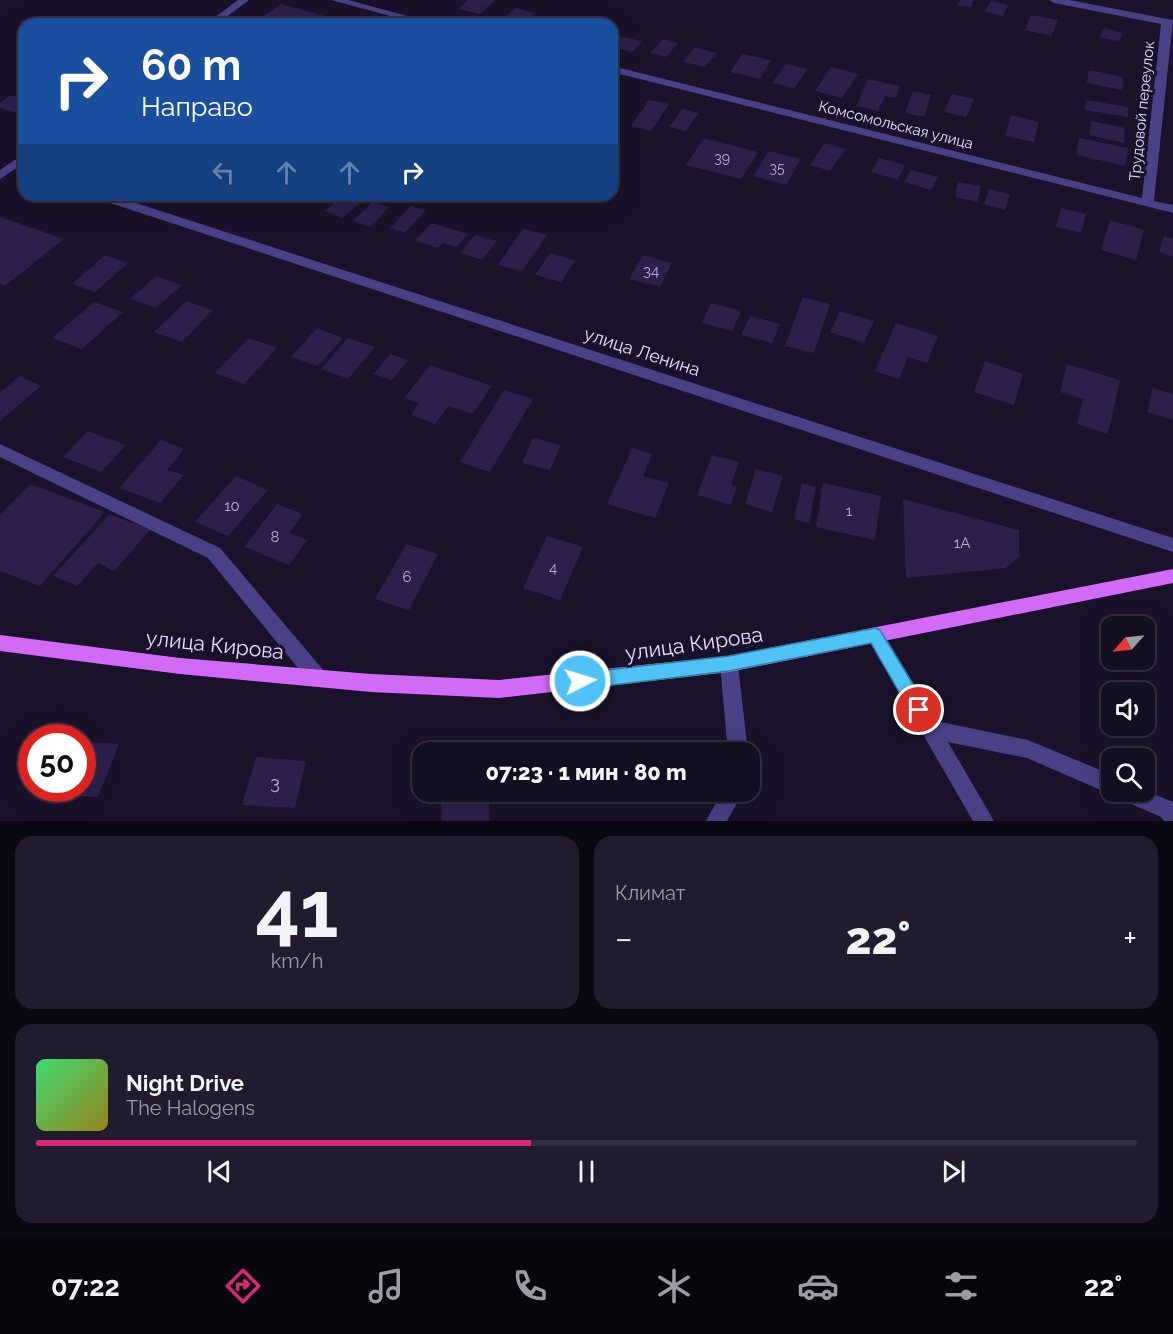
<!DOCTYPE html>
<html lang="ru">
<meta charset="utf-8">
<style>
body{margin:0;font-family:Raleway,sans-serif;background:#201c2d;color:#f1f3f6;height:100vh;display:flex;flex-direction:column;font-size:22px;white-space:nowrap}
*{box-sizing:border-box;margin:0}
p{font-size:20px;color:#9d9ca5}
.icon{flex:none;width:33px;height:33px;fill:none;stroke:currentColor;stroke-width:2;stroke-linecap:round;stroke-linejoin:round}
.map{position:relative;height:821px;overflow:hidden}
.panel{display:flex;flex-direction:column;gap:15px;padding:15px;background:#0a0812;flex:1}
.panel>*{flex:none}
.hud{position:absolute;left:18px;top:18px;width:600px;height:183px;border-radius:18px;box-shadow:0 6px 24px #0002,0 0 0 2px #322e3e;background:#1a4fa0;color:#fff;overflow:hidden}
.needle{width:39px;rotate:243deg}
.tools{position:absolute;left:1101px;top:616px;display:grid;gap:12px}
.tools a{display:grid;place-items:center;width:54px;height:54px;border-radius:12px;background:#130e20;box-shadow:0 6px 24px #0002,0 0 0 2px #322e3e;font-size:30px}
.speed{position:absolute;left:18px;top:724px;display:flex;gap:12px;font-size:30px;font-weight:700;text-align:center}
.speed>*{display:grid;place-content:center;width:78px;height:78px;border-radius:50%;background:#130e20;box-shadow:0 6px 24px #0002,0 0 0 2px #322e3e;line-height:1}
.speed .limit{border:9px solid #d22;background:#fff;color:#111}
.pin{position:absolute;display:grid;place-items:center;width:51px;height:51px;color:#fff;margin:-26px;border:3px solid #fff;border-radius:50%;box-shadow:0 2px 6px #0007}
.me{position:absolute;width:66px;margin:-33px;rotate:85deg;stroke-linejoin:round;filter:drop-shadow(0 0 4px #0008)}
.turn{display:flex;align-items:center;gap:21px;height:126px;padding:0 24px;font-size:27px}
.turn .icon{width:78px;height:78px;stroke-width:2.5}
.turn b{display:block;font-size:42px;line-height:51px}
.lanes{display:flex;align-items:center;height:57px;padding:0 24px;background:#0003;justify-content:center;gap:30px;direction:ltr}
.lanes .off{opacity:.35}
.big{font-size:45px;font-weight:800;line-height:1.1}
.panel .card{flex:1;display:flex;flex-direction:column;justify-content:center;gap:9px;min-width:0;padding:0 21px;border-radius:18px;background:#201c2d}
.panel .dial{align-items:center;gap:0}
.dial b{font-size:78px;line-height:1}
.song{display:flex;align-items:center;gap:18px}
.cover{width:72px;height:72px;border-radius:9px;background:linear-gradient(135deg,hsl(140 70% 55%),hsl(50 70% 35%))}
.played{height:6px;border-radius:3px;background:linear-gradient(90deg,#db2777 45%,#322e3e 45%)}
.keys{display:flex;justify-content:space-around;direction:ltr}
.heat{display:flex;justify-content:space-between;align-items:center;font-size:33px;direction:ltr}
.panel .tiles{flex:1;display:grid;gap:15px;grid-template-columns:1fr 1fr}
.card:last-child{grid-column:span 2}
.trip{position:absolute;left:412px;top:742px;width:348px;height:60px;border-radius:18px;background:#130e20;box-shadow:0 6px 24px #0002,0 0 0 2px #322e3e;font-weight:800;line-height:60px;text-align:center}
.tabs{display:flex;height:96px;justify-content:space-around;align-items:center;background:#08060d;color:#9d9ca5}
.tabs .icon{width:42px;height:42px}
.tabs .active{color:#db2777}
.tabs b{font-size:27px;color:#f1f3f6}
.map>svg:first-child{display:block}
</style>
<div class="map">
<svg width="1173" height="821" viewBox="0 0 1173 821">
<rect width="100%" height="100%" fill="#19122a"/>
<path fill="#2d1f4a" d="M468,0H495L480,14L458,9Z
M960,0H974L971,7L957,5Z
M991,1L1008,5L1003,16L985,12Z
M281,4L332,18L325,24H286L262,17Z
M516,8L535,13L523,24L503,19Z
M1031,15L1058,20L1051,36L1025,30Z
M557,17L581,23L580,24H549Z
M1104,28L1123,33L1119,41L1099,37Z
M619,36L642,41L633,52L612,47Z
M663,39L678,43L666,57L650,53Z
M695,47L717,53L705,67L683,62Z
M742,54L771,60L760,79L730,72Z
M786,64L808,69L794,88L772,83Z
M831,67L858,74L842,98L815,91Z
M1089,70L1123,77L1122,90L1087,83Z
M868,79L900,86L895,98L885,96L878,111L856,106Z
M913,91L931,95L924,117L905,113Z
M952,94L974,99L966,117L944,112Z
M11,95L24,99V115L0,108V103Z
M649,100L669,104L651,131L631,126Z
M1086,100L1128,107V117L1085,110Z
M682,109L699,113L686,131L669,127Z
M1011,115L1039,122L1034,142L1005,136Z
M1091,121L1125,128L1124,143L1089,135Z
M704,138L758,152L741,179L686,165Z
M1079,138L1128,148L1125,166L1076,155Z
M825,143L846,149L830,171L810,165Z
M769,151L801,159L786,185L753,176Z
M879,158L905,165L898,180L871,172Z
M911,170L938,177L931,190L904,182Z
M958,182L981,186L977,202L955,197Z
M989,189L1010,194L1005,210L984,204Z
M344,195L361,202L342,218L325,211Z
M372,202L389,207L371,227L353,221Z
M411,206L426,210L405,233L390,228Z
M1061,208L1086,214L1081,233L1056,227Z
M0,217L64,239L5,286L0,284Z
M1110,220L1144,230L1136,260L1101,250Z
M431,223L468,234L457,247L443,243L438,248L415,241Z
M523,229L547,235L522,271L498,265Z
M475,235L497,241L482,260L460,253Z
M1164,236L1173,239V257L1159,252Z
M550,253L575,260L561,282L535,275Z
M105,255L128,263L95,292L72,284Z
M643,255L672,263L660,287L629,279Z
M156,276L182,285L156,308L130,299Z
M803,297L830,304L814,353L785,346Z
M186,301L213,310L182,342L154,332Z
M94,302L123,312L82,349L52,338Z
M711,303L741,311L732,331L702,323Z
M840,311L874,321L864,343L830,332Z
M750,316L780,324L772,343L741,335Z
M896,323L938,336L927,363L908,357L899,379L875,371Z
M317,328L343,338L318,366L291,357Z
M249,338L277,348L244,384L215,373Z
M348,338L375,347L348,379L321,369Z
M390,354L408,360L392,380L374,374Z
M985,361L1023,374L1014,405L974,392Z
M1067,364L1120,380L1108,434L1077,424L1083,399L1060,392Z
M430,365L492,386L472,414L449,406L435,424L411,415L419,403L404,398Z
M20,376L41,386L0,421V393Z
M1152,388L1173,394V420L1148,412Z
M504,390L533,399L490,472L460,462Z
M88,431L126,445L101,472L63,457Z
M533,438L561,445L550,470L522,463Z
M161,440L184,449L167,470L184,475L160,503L119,488Z
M632,448L652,454L643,476L669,483L655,518L607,504Z
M712,455L739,462L731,485L737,486L731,505L697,495Z
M756,469L783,476L772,512L745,504Z
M236,476L268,490L228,536L195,522Z
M802,483L816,487L809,523L794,519Z
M823,483L881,496L875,540L816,527Z
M30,484L105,512L40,586L0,571V515Z
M903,499L1019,530V556L1006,568L906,578Z
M277,504L303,514L289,533L307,540L289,565L244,547Z
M110,514L150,530L114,571L98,563L77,586L53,576Z
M547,536L583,547L560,600L523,588Z
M406,544L438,554L409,610L375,599Z
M82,742L119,744L98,797L48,794L50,789H82Z
M256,757L306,761L295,808L242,805Z
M440,792H488L490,821H442Z"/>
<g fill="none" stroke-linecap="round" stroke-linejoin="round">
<path fill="#4a4086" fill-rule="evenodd" d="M238,0H249L217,24H206Z
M331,0H348L437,24H420Z
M1049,0H1069L1173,20L1154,201L1173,205V213L612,72V66L1142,198L1161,24L1054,3Z
M24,154V163L0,179V170Z
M93,195H111L1173,538V552L95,198Z
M0,444L220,548L325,672L327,678L325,684L318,686L311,684L208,558L0,457Z
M875,627L881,629L936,721L1028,740L1112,775V792H1144V790L1173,802V821H1164L1161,817L1120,799L1117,793L1112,795L1027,758L948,742L994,821H973L869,641L866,635L869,629Z
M729,656L735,658L738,664L748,753H728L720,664L723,658Z
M722,792H743L727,821H706Z"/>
<path fill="#d16bf7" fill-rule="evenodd" d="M1173,569V583L729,672L499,698L371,692L180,674L0,651V635L180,658L371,674L499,680L729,656Z"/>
</g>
<path fill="#4fc3f7" stroke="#337fa1" stroke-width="1.5" d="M875,628L880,630L925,704L927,710L925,716L919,718L913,716L871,643L729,671L580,689L574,687L572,681L574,676L580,673L729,656Z"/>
<g text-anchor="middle" stroke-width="6" stroke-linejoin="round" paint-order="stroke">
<g font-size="14" fill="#b6aed0">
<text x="722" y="163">39</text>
<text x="777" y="173">35</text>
</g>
<g font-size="15" fill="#e4ddfd" stroke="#19122a">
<text transform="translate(1142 111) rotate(-84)" y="5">Трудовой переулок</text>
<text transform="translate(896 125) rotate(14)" y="5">Комсомольская улица</text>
</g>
<g font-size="15" fill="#b6aed0">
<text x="651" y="276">34</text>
<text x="232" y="511">10</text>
<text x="849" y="516">1</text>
<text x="275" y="542">8</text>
<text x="962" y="548">1A</text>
<text x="553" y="573">4</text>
<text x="407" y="582">6</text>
</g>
<g font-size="18" fill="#e4ddfd" stroke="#19122a">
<text transform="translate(642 352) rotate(18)" y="6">улица Ленина</text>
</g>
<g font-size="18" fill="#b6aed0">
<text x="275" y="789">3</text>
</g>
<g font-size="21" fill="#e4ddfd" stroke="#19122a">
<text transform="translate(694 644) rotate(-8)" y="7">улица Кирова</text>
<text transform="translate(215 645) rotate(6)" y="7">улица Кирова</text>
</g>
</g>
</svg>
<div class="tools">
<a><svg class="needle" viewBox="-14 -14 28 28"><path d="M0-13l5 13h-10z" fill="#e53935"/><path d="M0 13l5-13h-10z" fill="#9d9ca5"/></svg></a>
<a><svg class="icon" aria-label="sound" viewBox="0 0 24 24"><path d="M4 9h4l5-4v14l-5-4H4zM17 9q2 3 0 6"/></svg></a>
<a><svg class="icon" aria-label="search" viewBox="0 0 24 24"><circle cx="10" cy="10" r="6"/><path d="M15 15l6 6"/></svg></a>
</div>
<div class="speed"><div class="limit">50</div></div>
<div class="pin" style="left:919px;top:710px;background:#d93025"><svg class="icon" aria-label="arrive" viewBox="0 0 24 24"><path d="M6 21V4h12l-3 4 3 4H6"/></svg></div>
<svg class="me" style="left:580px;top:681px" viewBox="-20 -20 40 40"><circle r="17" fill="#4fc3f7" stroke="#fff" stroke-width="3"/><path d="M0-11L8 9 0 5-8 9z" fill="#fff"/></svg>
<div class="trip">07:23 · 1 мин · 80 m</div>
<div class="hud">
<div class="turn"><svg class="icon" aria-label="right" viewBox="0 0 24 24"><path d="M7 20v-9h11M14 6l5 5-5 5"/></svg><div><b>60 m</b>Направо</div></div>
<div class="lanes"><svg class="icon off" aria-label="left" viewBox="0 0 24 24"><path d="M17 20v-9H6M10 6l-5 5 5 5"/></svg><svg class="icon off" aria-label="ahead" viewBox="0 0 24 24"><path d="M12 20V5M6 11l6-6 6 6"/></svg><svg class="icon off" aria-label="ahead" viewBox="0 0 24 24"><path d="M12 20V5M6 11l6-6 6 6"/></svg><svg class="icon" aria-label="right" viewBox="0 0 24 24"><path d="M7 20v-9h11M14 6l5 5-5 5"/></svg></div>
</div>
</div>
<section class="panel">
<div class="tiles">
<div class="card dial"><b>41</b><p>km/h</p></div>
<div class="card"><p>Климат</p>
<div class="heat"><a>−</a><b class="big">22°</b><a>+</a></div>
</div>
<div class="card">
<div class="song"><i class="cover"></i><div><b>Night Drive</b><p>The Halogens</p></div></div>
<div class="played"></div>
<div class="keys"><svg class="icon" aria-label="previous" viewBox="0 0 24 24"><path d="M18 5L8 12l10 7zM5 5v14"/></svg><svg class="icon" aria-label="pause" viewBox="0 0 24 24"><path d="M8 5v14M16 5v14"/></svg><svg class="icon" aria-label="next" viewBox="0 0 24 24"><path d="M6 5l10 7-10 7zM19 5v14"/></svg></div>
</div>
</div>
</section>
<nav class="tabs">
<b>07:22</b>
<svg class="icon active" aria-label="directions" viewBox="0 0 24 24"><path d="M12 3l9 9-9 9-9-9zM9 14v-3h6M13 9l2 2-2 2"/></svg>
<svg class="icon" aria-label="music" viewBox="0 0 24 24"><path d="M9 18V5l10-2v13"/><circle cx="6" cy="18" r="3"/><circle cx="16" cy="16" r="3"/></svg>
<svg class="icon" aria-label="phone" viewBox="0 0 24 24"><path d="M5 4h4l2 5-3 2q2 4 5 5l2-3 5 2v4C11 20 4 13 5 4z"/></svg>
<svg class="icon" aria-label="climate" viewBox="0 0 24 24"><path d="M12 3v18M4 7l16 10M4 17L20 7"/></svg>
<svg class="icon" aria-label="car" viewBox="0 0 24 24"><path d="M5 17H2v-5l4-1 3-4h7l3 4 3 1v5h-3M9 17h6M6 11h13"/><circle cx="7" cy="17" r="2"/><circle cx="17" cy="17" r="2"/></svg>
<svg class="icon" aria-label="filters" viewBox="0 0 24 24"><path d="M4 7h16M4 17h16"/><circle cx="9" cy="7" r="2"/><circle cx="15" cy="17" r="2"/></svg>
<b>22°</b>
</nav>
